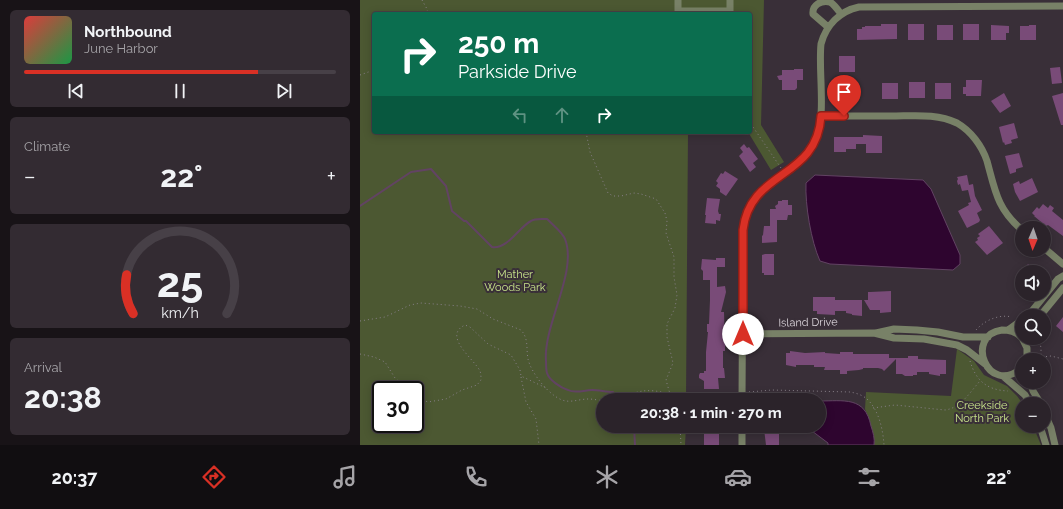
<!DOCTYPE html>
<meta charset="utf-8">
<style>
body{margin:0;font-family:Raleway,sans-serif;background:#332b32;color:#f1f3f6;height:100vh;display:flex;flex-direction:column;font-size:15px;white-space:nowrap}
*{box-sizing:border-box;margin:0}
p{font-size:13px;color:#a6a4a8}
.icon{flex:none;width:22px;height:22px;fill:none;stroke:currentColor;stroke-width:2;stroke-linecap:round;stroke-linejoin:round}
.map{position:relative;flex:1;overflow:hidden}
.side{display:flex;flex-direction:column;gap:10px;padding:10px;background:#181317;width:360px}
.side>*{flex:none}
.hud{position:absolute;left:12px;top:12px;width:380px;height:122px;border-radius:4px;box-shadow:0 2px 10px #0003,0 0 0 1px #474047;background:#0b6e4f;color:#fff;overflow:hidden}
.needle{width:26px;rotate:182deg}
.tools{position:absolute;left:655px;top:221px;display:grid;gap:8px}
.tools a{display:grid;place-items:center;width:36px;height:36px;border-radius:50%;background:#2b232a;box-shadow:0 2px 10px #0003,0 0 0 1px #474047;font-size:20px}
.speed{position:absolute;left:12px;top:381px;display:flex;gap:8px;font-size:20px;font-weight:700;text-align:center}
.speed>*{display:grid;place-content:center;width:52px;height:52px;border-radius:50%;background:#2b232a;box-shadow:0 2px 10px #0003,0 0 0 1px #474047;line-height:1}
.speed .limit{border:2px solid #111;border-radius:6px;background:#fff;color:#111}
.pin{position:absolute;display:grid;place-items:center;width:34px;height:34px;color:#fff;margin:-41px -17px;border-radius:50% 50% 50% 0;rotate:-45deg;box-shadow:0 0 4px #0007}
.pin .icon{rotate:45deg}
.me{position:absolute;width:44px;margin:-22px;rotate:0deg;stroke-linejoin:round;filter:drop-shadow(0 0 3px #0008)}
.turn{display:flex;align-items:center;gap:14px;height:84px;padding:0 20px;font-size:18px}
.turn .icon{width:52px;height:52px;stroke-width:2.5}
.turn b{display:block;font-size:28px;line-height:34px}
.lanes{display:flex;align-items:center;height:38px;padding:0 20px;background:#0003;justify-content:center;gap:20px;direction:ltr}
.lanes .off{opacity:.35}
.big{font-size:30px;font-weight:700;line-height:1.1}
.side .widget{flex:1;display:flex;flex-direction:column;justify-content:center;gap:6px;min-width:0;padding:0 14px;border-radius:6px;background:#332b32}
.side .dial{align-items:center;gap:0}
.dial svg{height:104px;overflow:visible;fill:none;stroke:#474047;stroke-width:7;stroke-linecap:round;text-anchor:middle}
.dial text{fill:#f1f3f6;stroke:none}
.song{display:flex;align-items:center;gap:12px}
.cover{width:48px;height:48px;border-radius:6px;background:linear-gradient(135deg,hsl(0 70% 55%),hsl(140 70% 35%))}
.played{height:4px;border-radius:2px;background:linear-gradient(90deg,#d93025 75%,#474047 75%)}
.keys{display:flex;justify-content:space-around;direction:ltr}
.heat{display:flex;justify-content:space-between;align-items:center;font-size:22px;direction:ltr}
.trip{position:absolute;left:236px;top:393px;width:230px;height:40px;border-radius:20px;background:#2b232a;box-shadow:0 2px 10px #0003,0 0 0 1px #474047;font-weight:700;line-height:40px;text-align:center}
.menu{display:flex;height:64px;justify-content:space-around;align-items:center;background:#110e11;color:#a6a4a8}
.menu .icon{width:28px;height:28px}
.menu .active{color:#d93025}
.menu b{font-size:18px;color:#f1f3f6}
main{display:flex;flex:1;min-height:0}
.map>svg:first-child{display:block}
</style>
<main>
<section class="side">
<div class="widget">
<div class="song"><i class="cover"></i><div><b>Northbound</b><p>June Harbor</p></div></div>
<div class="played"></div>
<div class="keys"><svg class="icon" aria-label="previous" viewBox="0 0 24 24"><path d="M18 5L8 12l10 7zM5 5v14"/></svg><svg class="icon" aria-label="pause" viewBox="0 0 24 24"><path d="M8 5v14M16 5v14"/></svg><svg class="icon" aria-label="next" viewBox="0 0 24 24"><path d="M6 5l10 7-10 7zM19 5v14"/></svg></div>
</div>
<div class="widget"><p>Climate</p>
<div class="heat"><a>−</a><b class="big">22°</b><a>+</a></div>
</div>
<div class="widget dial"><svg viewBox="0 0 100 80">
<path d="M14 69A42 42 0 1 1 86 69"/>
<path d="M14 69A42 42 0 0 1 9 39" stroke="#d93025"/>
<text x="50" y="56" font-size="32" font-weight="700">25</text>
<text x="50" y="72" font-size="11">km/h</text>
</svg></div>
<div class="widget"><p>Arrival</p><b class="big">20:38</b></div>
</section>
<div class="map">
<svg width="703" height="445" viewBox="0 0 703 445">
<rect width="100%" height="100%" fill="#392f38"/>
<path fill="#4c5832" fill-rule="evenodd" d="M0,0H404L401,125L424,162L411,170L388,132H390V14H14V132H328L326,400H243V426H326L325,445H0ZM21,390H55V424H21Z
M597,349L614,361L624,375L647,386L657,396L663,404L662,426H673L681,445H514L510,422L505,409L506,392L591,396Z"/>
<path fill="#2e052f" stroke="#624363" d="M455,175L563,180L571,189L600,255V264L593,270L470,264L460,261C451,241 445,205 446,183Z
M459,401C484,401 505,396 511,426C513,432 515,439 514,445H468V443L452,431L451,426H459Z"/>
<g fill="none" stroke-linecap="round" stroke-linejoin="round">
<path stroke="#624363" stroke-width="2" d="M0,206L51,172L71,169L86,186L92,211L104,221H106L132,247C147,250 159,227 171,221C175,218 183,219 187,219C193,225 202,232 205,239C218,272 183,325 186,361C186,365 186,370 187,373C189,380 201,388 208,390C215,394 224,390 232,390C239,390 246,392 253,392L257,400
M274,426L275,445"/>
</g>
<path fill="#794b78" d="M521,24H537V39L497,40V29H502V27H505V26H521Z
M548,24H564V40H548Z
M603,24H619V40H603Z
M577,25H593V40H577Z
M631,25L649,26V33H646V40H631Z
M669,25H676V40H660V26H669Z
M479,56H495V72H479Z
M700,67L702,83L692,84L690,68Z
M434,69H443V80H437V88L435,90H422V80H419L417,76L422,75V70H434Z
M606,80H622L621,96H606V94H603V87H606Z
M549,82H565V98H549Z
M522,83H538V99H522Z
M575,83H591V99H575Z
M479,84H494V100H479Z
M644,93L651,106L640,113L631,101Z
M703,93V125H701L692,96Z
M654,123L658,138L651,140L652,143L645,145L644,142L643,143L639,127Z
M503,135L522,136V153H506V144H496V149H486V152H474V137H503Z
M384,144L387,148L389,147L398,159L393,163L396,167L390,172L379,156L383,152L380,148Z
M659,153L663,167L656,169V172L650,174L645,156Z
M365,171L378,179L366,196L360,192V189L356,186L358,183L356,181L361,173L363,174Z
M607,175L609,185L613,184L615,196L622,210L617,213L620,220L619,222L607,228L598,211L609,205L608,203L611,202L608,190L602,191L600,184L598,185L597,181L598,179L597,177Z
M672,178L678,192L660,201L655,192L653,184L659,181L660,184Z
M347,198L360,199L358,211L359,214H361L360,221L356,220V224L345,223L346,215H345Z
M422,200H428V205H432V215H428L427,220H417V242L402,243V236L403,235L404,226H410V209H416L415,206L418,204V201H422Z
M683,204L688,208L690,205L694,208L692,211L703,220V236L688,225L686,226L674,216H675L672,213L677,207L679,209Z
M629,226L643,243L627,255L615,242L618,240L617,238L620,236L618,234Z
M405,254H414V275H404V273H402V255Z
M356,258H365V267H357V287L365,286L366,292L361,312H364L365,345V351H363V368H364L365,378H358L359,389H344V381L339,378V375L340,373H344V371H346V352L348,332H347V324H349L350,300V280H343V271L341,269L342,259L356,260Z
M668,264L678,272H662Z
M531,291V312L520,313V310H510L504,300H508V292H510Z
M453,297H475V300H502V316L492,315V314L486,313V311H475V315L457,314V311H453Z
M703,317V332L696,326Z
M430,351L445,353L465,352V353L480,354V352H493V354H529V358H548V356H558V359L586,360V374H580V376L569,374V372H557V375H553V376H545L542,374H536V359L524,371L522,369L518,368H503V369L499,370L487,371V374H480V370H464L465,367H454V365H436V367L426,365V353H430Z
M405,426H412V431H419V445H406L404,429H405Z
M344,430H359V445H344Z"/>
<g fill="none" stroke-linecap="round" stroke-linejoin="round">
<path stroke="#888088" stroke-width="1" stroke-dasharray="1 3" stroke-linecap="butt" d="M62,0L67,9L68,14
M78,14L83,12
M0,75L14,70
M390,125L393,127L421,168
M226,132L230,152L248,193L253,196H261L274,193L281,194L296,199L305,213L307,221L306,233L314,257V277L317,295L315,308L307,324V337L313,363L306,380L310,394L320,400
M0,321L25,317L50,305L61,303L100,306L117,309L133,319L161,330C169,339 166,349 168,359C171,373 191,399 206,401C213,402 221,399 228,399C233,399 238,400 243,401
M616,330C625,320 639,314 652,317
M679,338L681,348V360
M0,354L14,357L25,362L35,378L48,390
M682,357L691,356L703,359
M610,361C616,381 627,390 648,391
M161,377L166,402L176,419L179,445
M389,392L412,390L490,392C496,393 503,395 508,400C519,411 523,430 524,445
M55,397L68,402L86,399L102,390L117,385L121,380C121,377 121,374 120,371C114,359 82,336 105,325L110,327L128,344L151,355L160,370L161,376L186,388
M258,400C278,390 287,388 310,394
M320,400L324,396L329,395H360L376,393
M513,408L535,405L585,410C601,408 610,392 620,381
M320,426L321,445"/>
<path stroke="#788167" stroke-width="7" d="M318,0V14
M318,11H370V0
M468,27L453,14C452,5 461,0 470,2C474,4 478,10 481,14
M461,116C484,116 508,116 531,116C553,116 577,113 597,123C611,131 622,146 627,161C635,190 637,209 662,230
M684,248L703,264
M668,316L698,279L703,276
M680,316L703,288
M648,330L662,320
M516,333L534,329L557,330L578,332L603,337H628
M383,334L514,333L534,338L564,339L597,345L607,350L625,364
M662,338C657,332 650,330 642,330C604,335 627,397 662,368
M662,338L667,348V360
M643,376L665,395L670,404
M670,382L673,391L681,404
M382,400L383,230C389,176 437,181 455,141C467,116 458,72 461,44C466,25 480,11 499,7L703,6
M684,412L691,428L695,445
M680,426L686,445
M382,445V426"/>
</g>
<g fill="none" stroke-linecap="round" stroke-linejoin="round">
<defs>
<path id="route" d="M383,334V230C390,169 457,180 461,116H484"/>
</defs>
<use href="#route" stroke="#8d1f18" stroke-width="10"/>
<use href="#route" stroke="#d93025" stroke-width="7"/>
</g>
<g text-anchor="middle" stroke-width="4" stroke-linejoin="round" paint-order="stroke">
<g font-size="11" fill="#c8e48a" stroke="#392f38">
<text x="155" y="278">Mather<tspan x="155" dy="13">Woods Park</tspan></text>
<text x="622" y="409">Creekside<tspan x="622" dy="13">North Park</tspan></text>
</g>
<g font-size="11" fill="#dbd5db" stroke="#392f38">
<text transform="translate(448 322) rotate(-1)" y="4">Island Drive</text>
</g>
</g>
</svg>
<div class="tools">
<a><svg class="needle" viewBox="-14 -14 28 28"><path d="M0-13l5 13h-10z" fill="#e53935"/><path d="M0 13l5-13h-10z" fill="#a6a4a8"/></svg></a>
<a><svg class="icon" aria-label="sound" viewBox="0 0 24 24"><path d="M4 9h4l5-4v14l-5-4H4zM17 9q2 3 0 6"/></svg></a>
<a><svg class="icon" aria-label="search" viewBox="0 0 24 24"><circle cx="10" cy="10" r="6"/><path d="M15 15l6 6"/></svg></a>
<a>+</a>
<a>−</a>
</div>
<div class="speed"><div class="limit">30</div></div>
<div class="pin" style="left:484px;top:116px;background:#d93025"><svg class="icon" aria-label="arrive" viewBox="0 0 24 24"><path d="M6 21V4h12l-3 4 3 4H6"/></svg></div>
<svg class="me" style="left:383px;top:334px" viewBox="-20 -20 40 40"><circle r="19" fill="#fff"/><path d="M0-13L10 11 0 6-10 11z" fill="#d93025"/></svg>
<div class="trip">20:38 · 1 min · 270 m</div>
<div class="hud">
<div class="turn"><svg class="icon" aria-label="right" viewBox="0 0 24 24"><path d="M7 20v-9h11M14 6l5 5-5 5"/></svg><div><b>250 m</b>Parkside Drive</div></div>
<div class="lanes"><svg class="icon off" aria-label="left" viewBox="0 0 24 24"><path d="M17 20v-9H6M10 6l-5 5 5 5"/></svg><svg class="icon off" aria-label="ahead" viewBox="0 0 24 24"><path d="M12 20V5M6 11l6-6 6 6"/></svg><svg class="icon" aria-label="right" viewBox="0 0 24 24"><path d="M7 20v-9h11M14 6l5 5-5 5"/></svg></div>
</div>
</div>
</main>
<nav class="menu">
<b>20:37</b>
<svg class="icon active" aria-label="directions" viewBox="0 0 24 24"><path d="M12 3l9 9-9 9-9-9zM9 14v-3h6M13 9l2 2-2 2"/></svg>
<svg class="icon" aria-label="music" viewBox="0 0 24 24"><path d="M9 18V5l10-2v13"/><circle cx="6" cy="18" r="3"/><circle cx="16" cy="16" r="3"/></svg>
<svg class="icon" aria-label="phone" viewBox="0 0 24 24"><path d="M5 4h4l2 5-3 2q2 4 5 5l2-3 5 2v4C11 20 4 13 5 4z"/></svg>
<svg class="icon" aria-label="climate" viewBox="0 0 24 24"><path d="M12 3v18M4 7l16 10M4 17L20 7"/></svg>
<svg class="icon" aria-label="car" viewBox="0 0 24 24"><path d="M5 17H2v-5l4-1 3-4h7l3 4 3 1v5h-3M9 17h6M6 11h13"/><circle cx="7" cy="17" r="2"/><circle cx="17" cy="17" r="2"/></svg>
<svg class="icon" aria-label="filters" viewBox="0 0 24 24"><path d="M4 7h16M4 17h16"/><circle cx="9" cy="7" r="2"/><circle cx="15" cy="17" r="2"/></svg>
<b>22°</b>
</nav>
